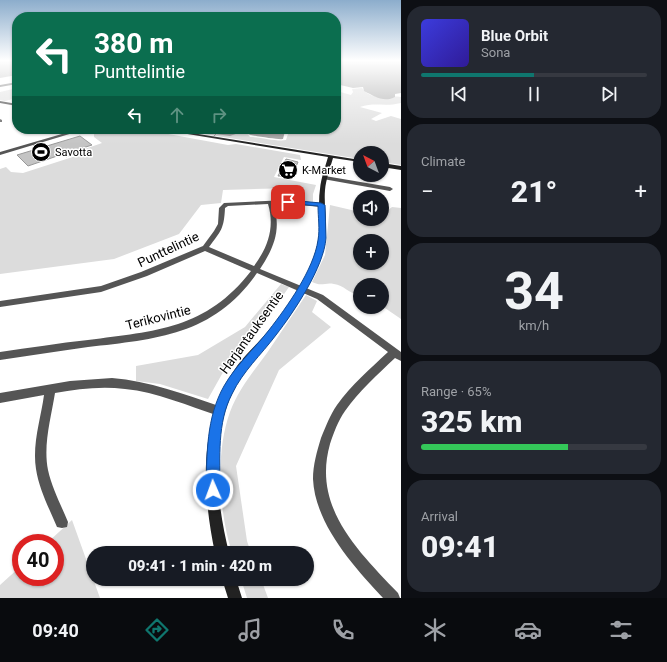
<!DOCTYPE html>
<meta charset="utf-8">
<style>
body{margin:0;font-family:Roboto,sans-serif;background:#242831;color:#f1f3f6;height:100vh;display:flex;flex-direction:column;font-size:15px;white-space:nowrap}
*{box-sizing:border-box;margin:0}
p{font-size:13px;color:#9ea1a6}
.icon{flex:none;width:22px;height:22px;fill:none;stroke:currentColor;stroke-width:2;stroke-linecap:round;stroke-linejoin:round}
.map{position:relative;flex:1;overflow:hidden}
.sheet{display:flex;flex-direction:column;gap:6px;padding:6px;background:#0d0f14;width:266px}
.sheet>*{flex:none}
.banner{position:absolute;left:12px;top:12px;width:329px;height:122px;border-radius:16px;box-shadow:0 1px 3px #0004;background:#0b6e4f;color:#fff;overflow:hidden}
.needle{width:26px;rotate:319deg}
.controls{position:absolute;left:353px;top:146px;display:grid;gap:8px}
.controls a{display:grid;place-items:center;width:36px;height:36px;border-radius:50%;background:#171b24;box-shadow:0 1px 3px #0004;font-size:20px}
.speed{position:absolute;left:12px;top:534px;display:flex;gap:8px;font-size:20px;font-weight:700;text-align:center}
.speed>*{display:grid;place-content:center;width:52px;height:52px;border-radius:50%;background:#171b24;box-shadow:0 1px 3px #0004;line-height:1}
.speed .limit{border:6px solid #d22;background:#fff;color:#111}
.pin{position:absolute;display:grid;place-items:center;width:34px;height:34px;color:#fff;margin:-17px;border-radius:8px;box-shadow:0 2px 6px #0006}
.me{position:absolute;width:44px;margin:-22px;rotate:358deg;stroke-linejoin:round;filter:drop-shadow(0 0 3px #0008)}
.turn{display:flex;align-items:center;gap:14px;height:84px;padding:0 16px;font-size:18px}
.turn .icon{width:52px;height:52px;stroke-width:2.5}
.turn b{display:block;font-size:28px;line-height:34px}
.lanes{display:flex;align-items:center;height:38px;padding:0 16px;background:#0003;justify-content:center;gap:20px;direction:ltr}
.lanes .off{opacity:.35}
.big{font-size:30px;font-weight:800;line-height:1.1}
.sheet .widget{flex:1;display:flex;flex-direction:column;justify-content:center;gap:6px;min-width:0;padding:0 14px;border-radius:16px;background:#242831}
.sheet .dial{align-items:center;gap:0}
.dial b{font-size:52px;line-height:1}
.song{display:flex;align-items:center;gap:12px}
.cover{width:48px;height:48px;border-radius:6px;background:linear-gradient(135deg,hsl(240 70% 55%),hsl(250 70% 35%))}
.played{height:4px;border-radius:2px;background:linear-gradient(90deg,#0f766e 50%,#363941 50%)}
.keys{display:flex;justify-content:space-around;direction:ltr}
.heat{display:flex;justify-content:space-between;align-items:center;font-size:22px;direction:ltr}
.charge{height:6px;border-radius:3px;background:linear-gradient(90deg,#34c759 65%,#363941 0)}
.trip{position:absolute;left:86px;top:546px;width:228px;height:40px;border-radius:20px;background:#171b24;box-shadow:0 1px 3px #0004;font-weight:800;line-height:40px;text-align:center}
.tabs{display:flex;height:64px;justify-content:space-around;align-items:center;background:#090b0e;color:#9ea1a6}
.tabs .icon{width:28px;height:28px}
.tabs .current{color:#0f766e}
.tabs b{font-size:18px;color:#f1f3f6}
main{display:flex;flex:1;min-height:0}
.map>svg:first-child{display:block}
</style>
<main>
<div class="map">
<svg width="401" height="598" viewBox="0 0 401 598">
<rect width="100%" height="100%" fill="#fff"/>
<path fill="#dcdcdc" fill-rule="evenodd" d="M362,88C370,101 389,95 401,97V103C385,107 374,102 360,107L382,113L371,119L376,121L391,116L401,119V165L382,162V153H360V159L174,129H213L239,134L243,132H246L250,137C260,137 278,142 286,140L288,134L284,129H336V89L338,90L337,91L351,95L353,92L352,89Z
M13,89L17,90V98L5,101L0,100V92Z
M94,129H141L228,145L236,144L300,155L301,160L284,157L274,177L316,185L313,194V202L297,201L292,188L223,190L221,203L201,205L179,234L114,259L0,274V169L6,167L11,172L23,173L85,153L82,150L102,143L94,137Z
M330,205L360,212V219H382V215L392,207L401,208V319L382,306V285H360V294C350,295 344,285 334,284C325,282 322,287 312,282L325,255ZM360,241H382V263H360Z
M281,284L289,287L265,321L241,346L222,374L208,399L160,384L136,381V366L198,355L245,327Z
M306,295L317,301L312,312L331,327L279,370L236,466L247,541L251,553H232C219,512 215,453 230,412C238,390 253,372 267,353C280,334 293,314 306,295Z
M72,520L100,598H0V585L21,566V577H55V543H47Z
M241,579H261L268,598H247Z"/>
<path fill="#a3a3a3" d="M0,60H17V75L0,78Z
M336,60H401V93L395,94V97C384,103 374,96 364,91L363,87L353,88L336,84Z
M204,129H283L285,131L283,139C280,140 252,136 248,134L247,130L230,136L202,132Z"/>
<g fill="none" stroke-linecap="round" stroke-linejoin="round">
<path stroke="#a3a3a3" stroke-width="1" d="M214,136L216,134"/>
</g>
<path fill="#c4c4c4" stroke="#999" d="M80,136L92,145L73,151L77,153L66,157L63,154L28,166L17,155Z
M286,159L298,162L292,176H278Z"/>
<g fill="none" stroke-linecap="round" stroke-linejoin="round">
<path fill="#555" fill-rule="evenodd" d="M17,82V84L0,87V85Z
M0,119L2,120V122H0Z
M79,129H86L0,155V152Z
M325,176L390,187L393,189L390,191L323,179L322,178Z
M289,200L321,203L324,205L321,207L289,204H273C282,228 274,248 260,269L323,295L401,352V361L395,358C377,375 359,391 345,411C338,421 334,432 330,444C312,507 358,551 398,593L400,598H383C354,567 315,524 313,479C313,465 317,451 321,438C326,426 330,415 337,405C351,385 370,369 388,352L317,299L257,273C214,335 157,339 88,347C58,351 29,356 0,360V352C29,348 59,343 88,340C156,331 206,329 251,271L205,251L147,276L101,292L0,307V301L101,286L141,272L203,246L214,231L218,224L219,208L224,203ZM268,204C275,227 268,247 254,266L209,247C221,231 224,229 225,208L228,206Z
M112,378C149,381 184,394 219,406L223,407L224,411L223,415L219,416C188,406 157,392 125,389C101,386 78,389 55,393C51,418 43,445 48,470C52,488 61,505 68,522L67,527L62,528L57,527C49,508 39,489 36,469C32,444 41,418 44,395L0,403V393L70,381Z"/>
<path fill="#222" fill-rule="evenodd" d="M0,101L17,104V106L0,103Z
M157,129H167L360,160V162L333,158C330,169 326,179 325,190C324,202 326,212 326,224C326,240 322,256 316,271C305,294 290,317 274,337C264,349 254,360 245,372C207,423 215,495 229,553H215C202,491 198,421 237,366C245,355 256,345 265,335C282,315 298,293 309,269C315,256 319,241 320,226C320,214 318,202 320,189C321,178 325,168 328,157Z
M382,163L401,166V170L382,167Z
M222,579H236L242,598H228Z"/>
</g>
<linearGradient id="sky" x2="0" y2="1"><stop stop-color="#8cadcc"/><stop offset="0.42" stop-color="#fff"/><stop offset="1" stop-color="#fff" stop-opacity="0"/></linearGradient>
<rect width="401" height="144" fill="url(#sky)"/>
<path fill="#1a73e8" stroke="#114b97" d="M288,200L321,203L325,205C325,216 326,227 326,238C324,267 294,312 276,335C261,355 243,371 232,394C217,423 220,457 220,490L218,495L213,497L208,495L206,490C207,454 206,418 224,386C236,365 254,349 269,330C287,307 314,269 318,240C320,229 318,217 318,206L286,203V201Z"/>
<defs>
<symbol id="stadium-disc" viewBox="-11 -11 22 22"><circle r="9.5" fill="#000" stroke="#fff"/><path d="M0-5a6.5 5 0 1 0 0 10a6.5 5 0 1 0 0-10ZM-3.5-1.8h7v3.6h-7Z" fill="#fff"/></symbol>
<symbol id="supermarket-disc" viewBox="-11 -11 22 22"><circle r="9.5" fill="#000" stroke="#fff"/><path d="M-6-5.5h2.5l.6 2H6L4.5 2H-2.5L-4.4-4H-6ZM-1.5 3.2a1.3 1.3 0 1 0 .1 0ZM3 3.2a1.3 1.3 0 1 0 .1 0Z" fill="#fff"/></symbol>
</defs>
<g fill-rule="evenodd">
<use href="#stadium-disc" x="30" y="141" width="22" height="22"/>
<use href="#supermarket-disc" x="277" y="159" width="22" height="22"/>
</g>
<g text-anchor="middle" stroke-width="3" stroke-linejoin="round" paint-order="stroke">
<g font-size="11" fill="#000" stroke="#fff" text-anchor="start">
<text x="55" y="156">Savotta</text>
<text x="302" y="174">K-Market</text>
</g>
<g font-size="13" fill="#000" stroke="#fff">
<text transform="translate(168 249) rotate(-25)" y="5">Punttelintie</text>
<text transform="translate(158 317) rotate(-14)" y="5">Terikovintie</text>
<text transform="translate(251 332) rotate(-54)" y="5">Harjantauksentie</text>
</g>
</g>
</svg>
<div class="controls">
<a><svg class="needle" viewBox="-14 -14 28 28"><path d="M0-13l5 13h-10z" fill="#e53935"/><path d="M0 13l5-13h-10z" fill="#9ea1a6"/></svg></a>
<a><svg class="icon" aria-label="sound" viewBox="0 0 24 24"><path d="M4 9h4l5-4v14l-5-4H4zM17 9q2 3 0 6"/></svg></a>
<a>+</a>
<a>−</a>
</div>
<div class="speed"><div class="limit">40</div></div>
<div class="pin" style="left:288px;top:202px;background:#d93025"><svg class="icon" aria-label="arrive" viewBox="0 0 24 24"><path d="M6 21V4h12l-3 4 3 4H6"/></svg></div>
<svg class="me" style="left:213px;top:490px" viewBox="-20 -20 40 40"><circle r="17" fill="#1a73e8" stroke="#fff" stroke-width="3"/><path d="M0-11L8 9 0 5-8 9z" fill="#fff"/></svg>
<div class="trip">09:41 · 1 min · 420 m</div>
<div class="banner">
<div class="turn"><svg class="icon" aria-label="left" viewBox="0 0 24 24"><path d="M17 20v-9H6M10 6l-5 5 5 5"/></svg><div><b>380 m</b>Punttelintie</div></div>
<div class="lanes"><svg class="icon" aria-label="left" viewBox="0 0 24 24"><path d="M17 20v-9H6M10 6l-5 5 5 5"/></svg><svg class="icon off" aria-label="ahead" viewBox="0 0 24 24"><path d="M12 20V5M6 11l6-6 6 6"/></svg><svg class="icon off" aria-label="right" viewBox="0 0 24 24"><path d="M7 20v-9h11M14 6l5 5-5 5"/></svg></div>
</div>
</div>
<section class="sheet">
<div class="widget">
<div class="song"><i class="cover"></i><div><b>Blue Orbit</b><p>Sona</p></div></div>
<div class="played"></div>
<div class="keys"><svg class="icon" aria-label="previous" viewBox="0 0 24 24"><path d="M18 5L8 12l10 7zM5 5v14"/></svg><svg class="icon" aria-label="pause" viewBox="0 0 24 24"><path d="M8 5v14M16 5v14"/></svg><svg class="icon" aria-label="next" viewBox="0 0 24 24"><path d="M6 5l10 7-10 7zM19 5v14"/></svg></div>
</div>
<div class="widget"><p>Climate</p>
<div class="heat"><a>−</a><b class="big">21°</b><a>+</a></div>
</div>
<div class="widget dial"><b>34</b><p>km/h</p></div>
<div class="widget"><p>Range · 65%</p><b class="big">325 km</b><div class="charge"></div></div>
<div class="widget"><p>Arrival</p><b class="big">09:41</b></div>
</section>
</main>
<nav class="tabs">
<b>09:40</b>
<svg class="icon current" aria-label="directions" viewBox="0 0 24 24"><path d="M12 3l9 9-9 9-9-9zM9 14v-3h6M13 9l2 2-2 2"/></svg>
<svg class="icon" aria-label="music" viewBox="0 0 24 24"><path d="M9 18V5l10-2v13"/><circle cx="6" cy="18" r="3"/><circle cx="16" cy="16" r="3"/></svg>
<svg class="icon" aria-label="phone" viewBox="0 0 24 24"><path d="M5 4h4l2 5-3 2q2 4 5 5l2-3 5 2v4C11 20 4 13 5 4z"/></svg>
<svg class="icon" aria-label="climate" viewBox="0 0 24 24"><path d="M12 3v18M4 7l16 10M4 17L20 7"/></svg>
<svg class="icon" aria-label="car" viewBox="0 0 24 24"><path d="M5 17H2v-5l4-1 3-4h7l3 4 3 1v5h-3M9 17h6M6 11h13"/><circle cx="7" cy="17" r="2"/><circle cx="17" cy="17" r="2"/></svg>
<svg class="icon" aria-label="filters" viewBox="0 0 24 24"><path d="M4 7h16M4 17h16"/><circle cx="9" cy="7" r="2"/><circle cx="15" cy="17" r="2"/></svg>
</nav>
